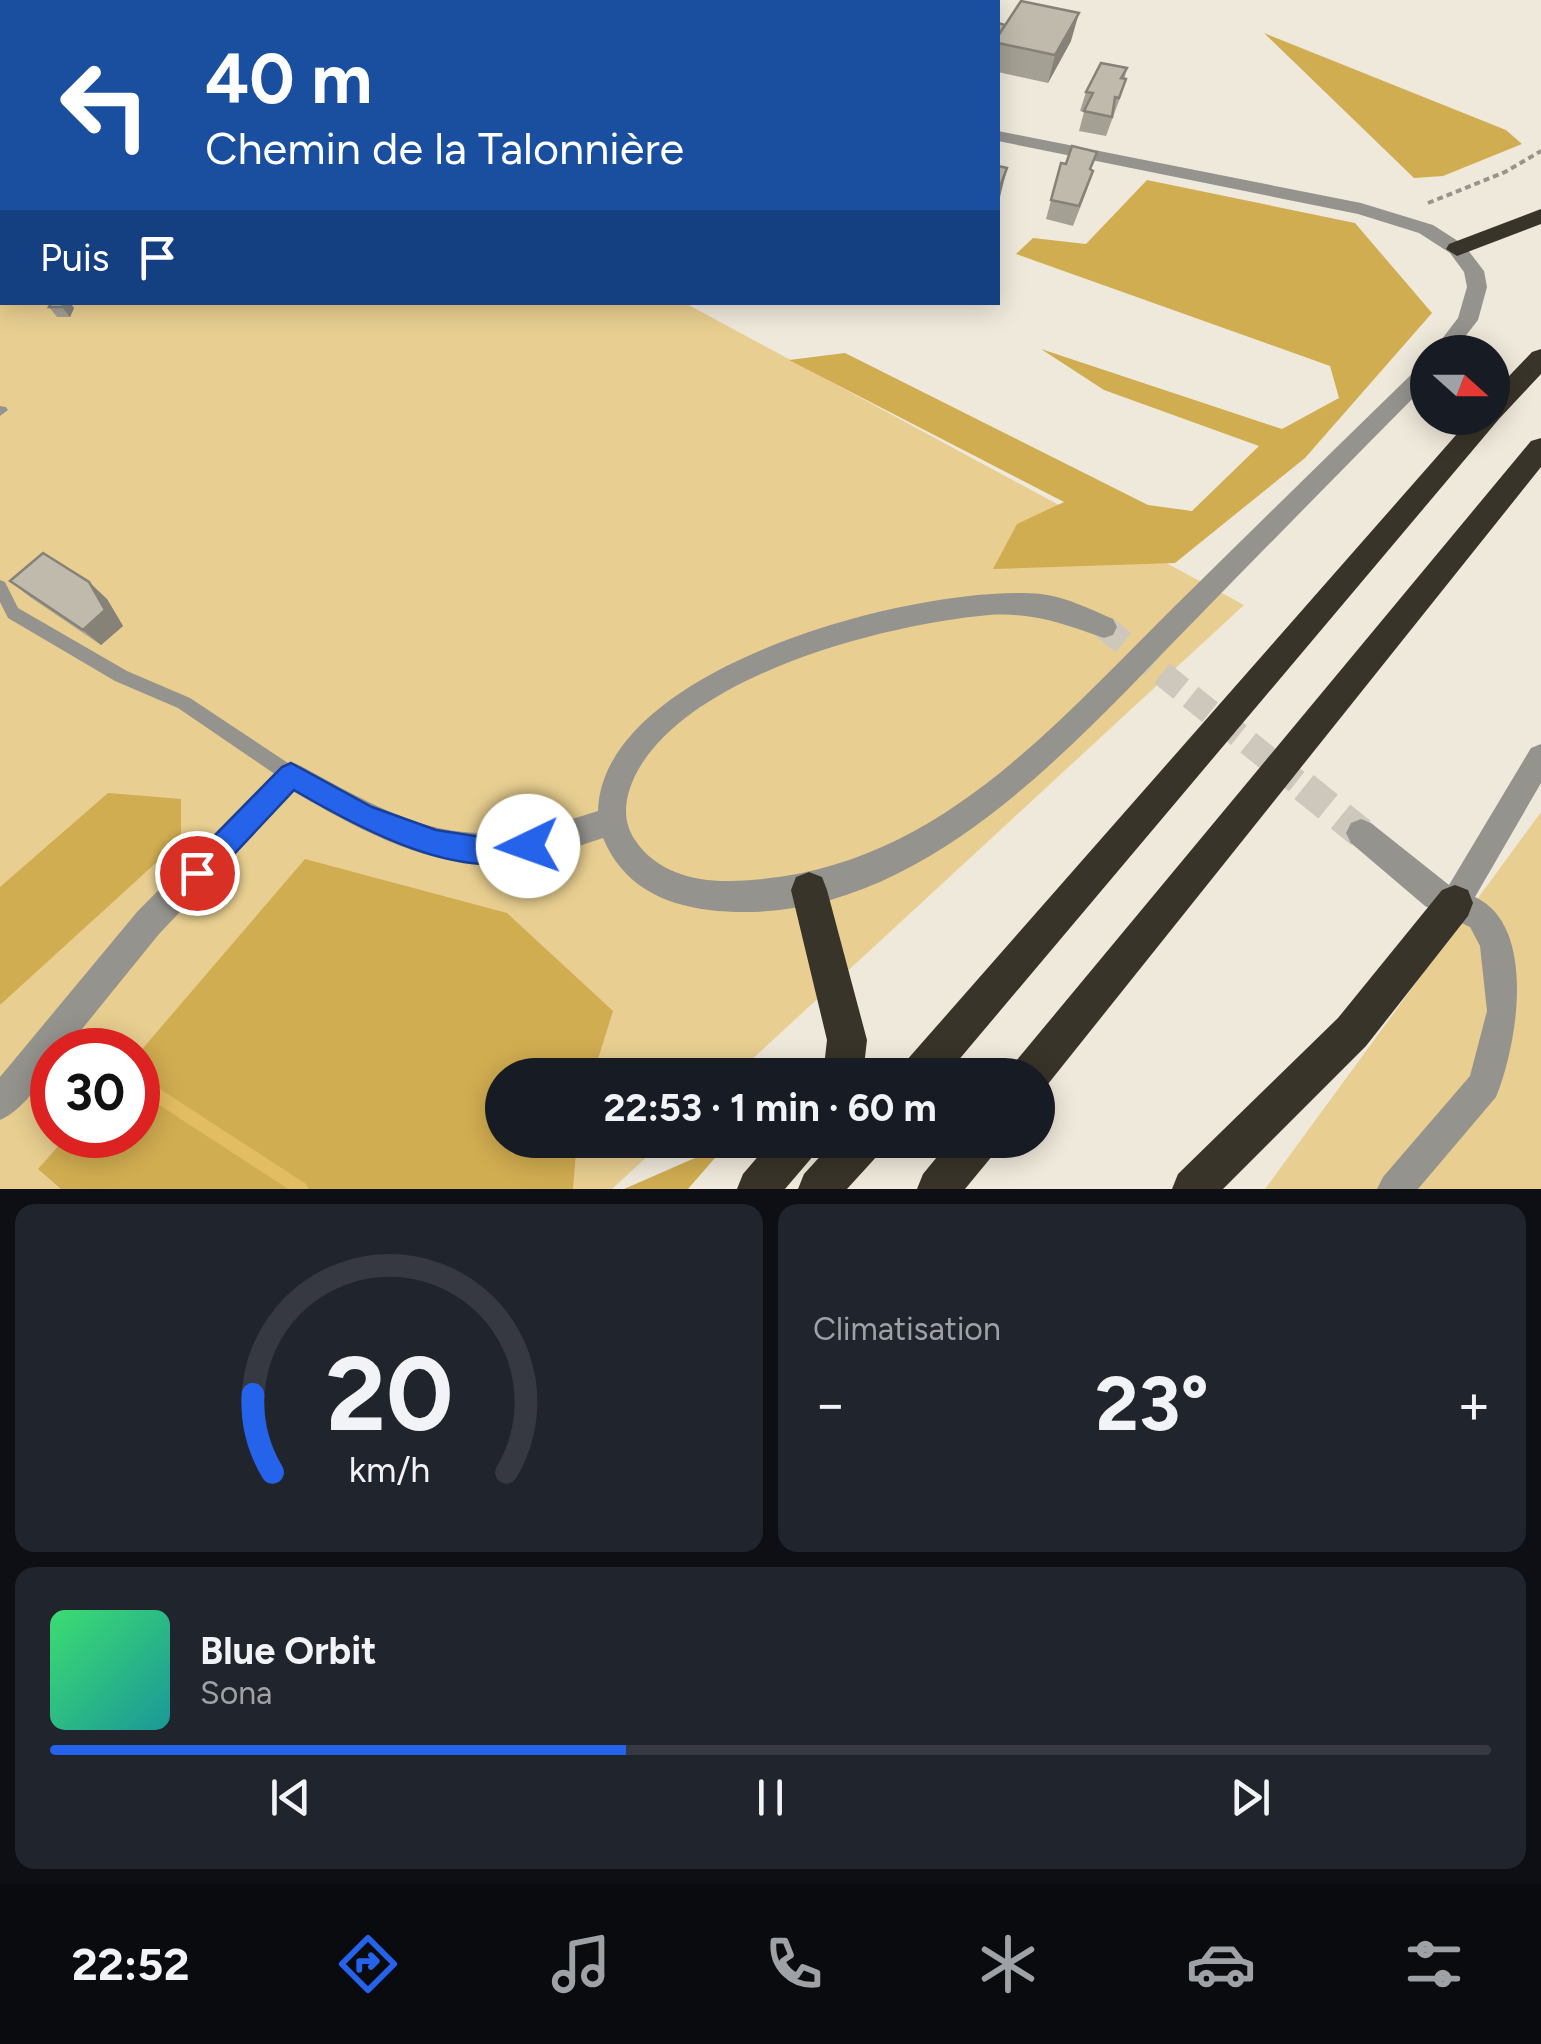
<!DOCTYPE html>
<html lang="fr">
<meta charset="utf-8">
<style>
body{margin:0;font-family:Figtree,sans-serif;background:#20242c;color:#f1f3f6;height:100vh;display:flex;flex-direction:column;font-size:38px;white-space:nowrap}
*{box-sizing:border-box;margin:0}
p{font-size:32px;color:#9ea1a6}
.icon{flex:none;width:55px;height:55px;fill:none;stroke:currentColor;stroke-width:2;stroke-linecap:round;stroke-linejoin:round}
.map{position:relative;height:1189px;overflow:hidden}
.panel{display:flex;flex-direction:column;gap:15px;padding:15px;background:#0d0f14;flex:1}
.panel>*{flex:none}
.guide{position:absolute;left:0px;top:0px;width:1000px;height:305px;box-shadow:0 5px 25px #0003;background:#1a4fa0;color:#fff;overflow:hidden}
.needle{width:65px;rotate:111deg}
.buttons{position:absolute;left:1410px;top:335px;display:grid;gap:20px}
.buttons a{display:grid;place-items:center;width:100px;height:100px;border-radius:50%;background:#171b24;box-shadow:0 5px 25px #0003;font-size:50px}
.speed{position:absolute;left:30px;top:1028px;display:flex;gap:20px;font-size:50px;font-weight:700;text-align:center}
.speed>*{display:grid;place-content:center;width:130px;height:130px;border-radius:50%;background:#171b24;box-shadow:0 5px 25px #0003;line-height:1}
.speed .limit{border:15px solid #d22;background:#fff;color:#111}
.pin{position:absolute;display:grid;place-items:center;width:85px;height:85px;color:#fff;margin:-42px;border:5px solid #fff;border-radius:50%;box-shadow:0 2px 10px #0007}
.me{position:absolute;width:110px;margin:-55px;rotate:267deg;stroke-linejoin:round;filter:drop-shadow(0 0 8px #0008)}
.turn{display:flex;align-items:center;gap:35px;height:210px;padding:0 40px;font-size:45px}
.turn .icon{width:130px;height:130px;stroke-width:2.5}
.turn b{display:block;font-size:70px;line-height:85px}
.then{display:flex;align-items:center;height:95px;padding:0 40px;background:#0003;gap:20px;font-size:38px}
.big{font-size:75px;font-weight:700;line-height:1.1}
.panel .tile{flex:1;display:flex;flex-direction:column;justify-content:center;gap:15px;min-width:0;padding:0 35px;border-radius:20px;background:#20242c}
.panel .dial{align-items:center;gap:0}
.dial svg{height:260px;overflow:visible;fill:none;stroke:#363941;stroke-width:7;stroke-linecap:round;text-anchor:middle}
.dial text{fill:#f1f3f6;stroke:none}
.song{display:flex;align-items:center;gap:30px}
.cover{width:120px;height:120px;border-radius:15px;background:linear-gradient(135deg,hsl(140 70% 55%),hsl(180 70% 35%))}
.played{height:10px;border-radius:5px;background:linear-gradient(90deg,#2563eb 40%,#363941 40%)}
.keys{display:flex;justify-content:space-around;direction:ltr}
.heat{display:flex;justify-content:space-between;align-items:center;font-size:55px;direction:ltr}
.panel .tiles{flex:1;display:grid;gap:15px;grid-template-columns:1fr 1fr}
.tile:last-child{grid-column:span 2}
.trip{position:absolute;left:485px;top:1058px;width:570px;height:100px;border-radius:50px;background:#171b24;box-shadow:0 5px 25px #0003;font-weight:700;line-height:100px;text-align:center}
.tabs{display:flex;height:160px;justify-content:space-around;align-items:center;background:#090b0e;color:#9ea1a6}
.tabs .icon{width:70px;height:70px}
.tabs .active{color:#2563eb}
.tabs b{font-size:45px;color:#f1f3f6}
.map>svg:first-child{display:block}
</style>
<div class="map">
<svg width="1541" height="1189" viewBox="0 0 1541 1189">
<rect width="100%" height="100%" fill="#efe9db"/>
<path fill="#e8ce90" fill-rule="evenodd" d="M0,0L399,2H2V302L685,303L1244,605L735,1075H502V1140H665L612,1189H0ZM52,1050H138V1135H52Z
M1541,812V1189H1265Z"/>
<path fill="#d1ad51" d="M1264,33L1506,130L1522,144L1443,176L1414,178Z
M1147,180L1355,223L1432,313L1305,458L1175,563L993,569L1017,524L1064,502L789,360L845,353L1148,505L1192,511L1259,446L1104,390L1041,349L1282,429L1339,398L1330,366L1016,254L1033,238L1086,244Z
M108,793L181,799V840L0,1005V887Z
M305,859L507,913L613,1011L593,1075H502V1140H577L573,1189H61L38,1169L68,1135H138V1054Z
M727,1144L688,1189H624Z"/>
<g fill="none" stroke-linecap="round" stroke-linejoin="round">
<path stroke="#e2bd62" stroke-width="14" d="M138,1083L301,1189"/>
<path stroke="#cec8bc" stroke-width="25" stroke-dasharray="25 12" stroke-linecap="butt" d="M1104,627L1307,790"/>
<path stroke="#cec8bc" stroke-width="31" stroke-dasharray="31 16" stroke-linecap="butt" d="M1304,787L1361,833"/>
<path stroke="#98948a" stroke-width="4" stroke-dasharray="6 4" stroke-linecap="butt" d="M398,0L404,2
M19,2L24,0
M1428,203L1505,172L1541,151"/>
<path fill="#95938d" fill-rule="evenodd" d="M0,406L6,407L8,410L0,416Z
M0,580L5,582L18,608L127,671L190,698L297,769L299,775L297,781L291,783L285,781L178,708L115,681L8,618L0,602Z"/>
<path fill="#95938d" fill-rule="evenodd" d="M998,131L1361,203L1433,225L1464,245L1484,271L1487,287L1478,320L1453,352H1432L1458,318L1467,287L1464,272L1450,253L1419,233L1358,214L998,141Z
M1428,363V383C1351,461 1275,538 1199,616C1072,745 913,934 709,910C661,904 622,884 603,838C569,849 534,863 497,864C425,867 355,827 294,792L159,934L65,1050H52C52,1074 22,1111 0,1120V1077L137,912L281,766L291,762L301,766C418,831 465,854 598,811C602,665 924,583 1041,594C1066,597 1090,609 1113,619L1117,627L1113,635L1104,638C1064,624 1033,612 989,615C886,624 690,674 637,772C626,793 620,818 635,840C656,872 695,882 732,881C929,876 1047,732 1177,604C1258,524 1339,445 1421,365Z
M1541,744V783L1475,897C1538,926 1517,1046 1496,1097L1418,1189H1377L1383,1177L1470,1076L1487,1011L1480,946L1470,927L1425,906L1351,843L1346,833L1351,823L1361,819L1371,823L1449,885L1531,748Z"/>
<path fill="#393429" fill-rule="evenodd" d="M1541,209V224L1457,256L1446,249L1449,244Z
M1541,349V374L1499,419L946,1075H900L906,1061L1471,418H1492V394L1532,352Z
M1541,438V467L1044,1089L1038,1092V1075H1010L1016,1061L1531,441Z
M809,872L822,877L827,890L867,1040L863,1075H823L827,1040L791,890L796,877Z
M1455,885L1468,890L1473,903L1468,916L1366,1046L1223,1189H1172L1178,1174L1338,1018L1442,890Z
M772,1140H820L814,1155L785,1189H737L743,1174Z
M835,1140H884L878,1155L847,1189H798L804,1174Z
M951,1140H999L993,1155L965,1189H917L923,1174Z"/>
</g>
<path fill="#a5a094" d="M864,0H979L977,2H864Z
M998,23L1071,41L1048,83L998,72Z
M1127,68L1120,98L1106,136L1079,131L1084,112L1080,111L1086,92Z
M1061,163L1092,170L1087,190L1073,226L1046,219Z
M52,302L74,308L70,317H57L49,307Z
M10,581L107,599L123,626L101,645L30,597Z"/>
<path fill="#868278" d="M823,0H844V2H821Z
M962,0H979L977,2H962Z
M1079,13L1071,41L1048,83L1055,55Z
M1007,168L1000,197L998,204V192Z
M65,302H70L74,308L70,317L62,307Z
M89,582L107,599L123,626L101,645L83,630Z"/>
<path fill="#c0baac" stroke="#868278" stroke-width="2.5" d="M683,0H823L821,2H680Z
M1021,1L1079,13L1055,55L998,43V36Z
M998,23L1005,25L998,36Z
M1101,63L1127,68L1121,78L1126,79L1119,98L1115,97L1112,117L1084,111L1093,93L1086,92Z
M1072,146L1097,152L1090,169L1093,171L1079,206L1051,200L1061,163L1066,164Z
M998,166L1007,168L998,192Z
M52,302H65L62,307H49Z
M43,553L89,582L105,610L83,630L10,581Z"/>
<path fill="#2563eb" stroke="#184099" stroke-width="2.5" d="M291,763L372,807L436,830L481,837L528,833L537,837L541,846L537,856C463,886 357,827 294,790L207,883L197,887L187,883L183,873L187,864L282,767Z"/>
</svg>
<div class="buttons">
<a><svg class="needle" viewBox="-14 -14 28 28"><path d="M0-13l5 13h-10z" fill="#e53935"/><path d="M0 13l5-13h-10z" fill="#9ea1a6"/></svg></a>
</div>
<div class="speed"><div class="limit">30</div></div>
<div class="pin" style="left:197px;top:873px;background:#d93025"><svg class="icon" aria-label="arrive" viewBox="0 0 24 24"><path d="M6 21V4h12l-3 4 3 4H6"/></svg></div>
<svg class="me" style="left:528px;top:846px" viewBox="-20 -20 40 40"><circle r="19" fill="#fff"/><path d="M0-13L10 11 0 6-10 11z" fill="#2563eb"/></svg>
<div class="trip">22:53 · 1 min · 60 m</div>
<div class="guide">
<div class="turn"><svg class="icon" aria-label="left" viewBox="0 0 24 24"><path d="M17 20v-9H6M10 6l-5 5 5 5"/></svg><div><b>40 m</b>Chemin de la Talonnière</div></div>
<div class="then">Puis<svg class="icon" aria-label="arrive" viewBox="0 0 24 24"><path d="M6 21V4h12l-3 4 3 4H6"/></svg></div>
</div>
</div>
<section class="panel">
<div class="tiles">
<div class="tile dial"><svg viewBox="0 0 100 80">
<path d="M14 69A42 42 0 1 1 86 69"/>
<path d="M14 69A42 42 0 0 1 8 45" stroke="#2563eb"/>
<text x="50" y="56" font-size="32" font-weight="700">20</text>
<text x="50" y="72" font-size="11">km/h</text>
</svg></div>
<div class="tile"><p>Climatisation</p>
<div class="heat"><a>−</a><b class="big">23°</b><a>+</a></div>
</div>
<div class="tile">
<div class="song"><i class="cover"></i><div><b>Blue Orbit</b><p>Sona</p></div></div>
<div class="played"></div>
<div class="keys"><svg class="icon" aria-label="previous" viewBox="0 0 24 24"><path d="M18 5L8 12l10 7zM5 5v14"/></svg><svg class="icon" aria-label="pause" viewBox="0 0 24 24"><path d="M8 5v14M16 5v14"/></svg><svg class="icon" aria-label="next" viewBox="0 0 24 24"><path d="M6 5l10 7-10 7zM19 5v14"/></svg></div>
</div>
</div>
</section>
<nav class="tabs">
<b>22:52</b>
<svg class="icon active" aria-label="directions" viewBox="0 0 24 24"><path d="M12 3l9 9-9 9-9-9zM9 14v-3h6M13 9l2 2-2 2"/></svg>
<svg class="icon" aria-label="music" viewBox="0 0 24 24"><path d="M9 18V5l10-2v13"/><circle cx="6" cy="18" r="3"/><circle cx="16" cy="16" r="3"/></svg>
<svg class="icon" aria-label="phone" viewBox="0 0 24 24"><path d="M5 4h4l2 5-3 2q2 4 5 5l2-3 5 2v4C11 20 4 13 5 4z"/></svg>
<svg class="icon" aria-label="climate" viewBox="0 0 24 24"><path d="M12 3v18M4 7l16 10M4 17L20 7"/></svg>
<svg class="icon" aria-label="car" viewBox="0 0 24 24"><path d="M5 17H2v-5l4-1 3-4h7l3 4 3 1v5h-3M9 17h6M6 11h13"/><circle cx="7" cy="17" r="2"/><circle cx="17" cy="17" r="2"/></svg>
<svg class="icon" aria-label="filters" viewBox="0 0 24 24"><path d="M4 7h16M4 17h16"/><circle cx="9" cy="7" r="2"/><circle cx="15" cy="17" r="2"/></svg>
</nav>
